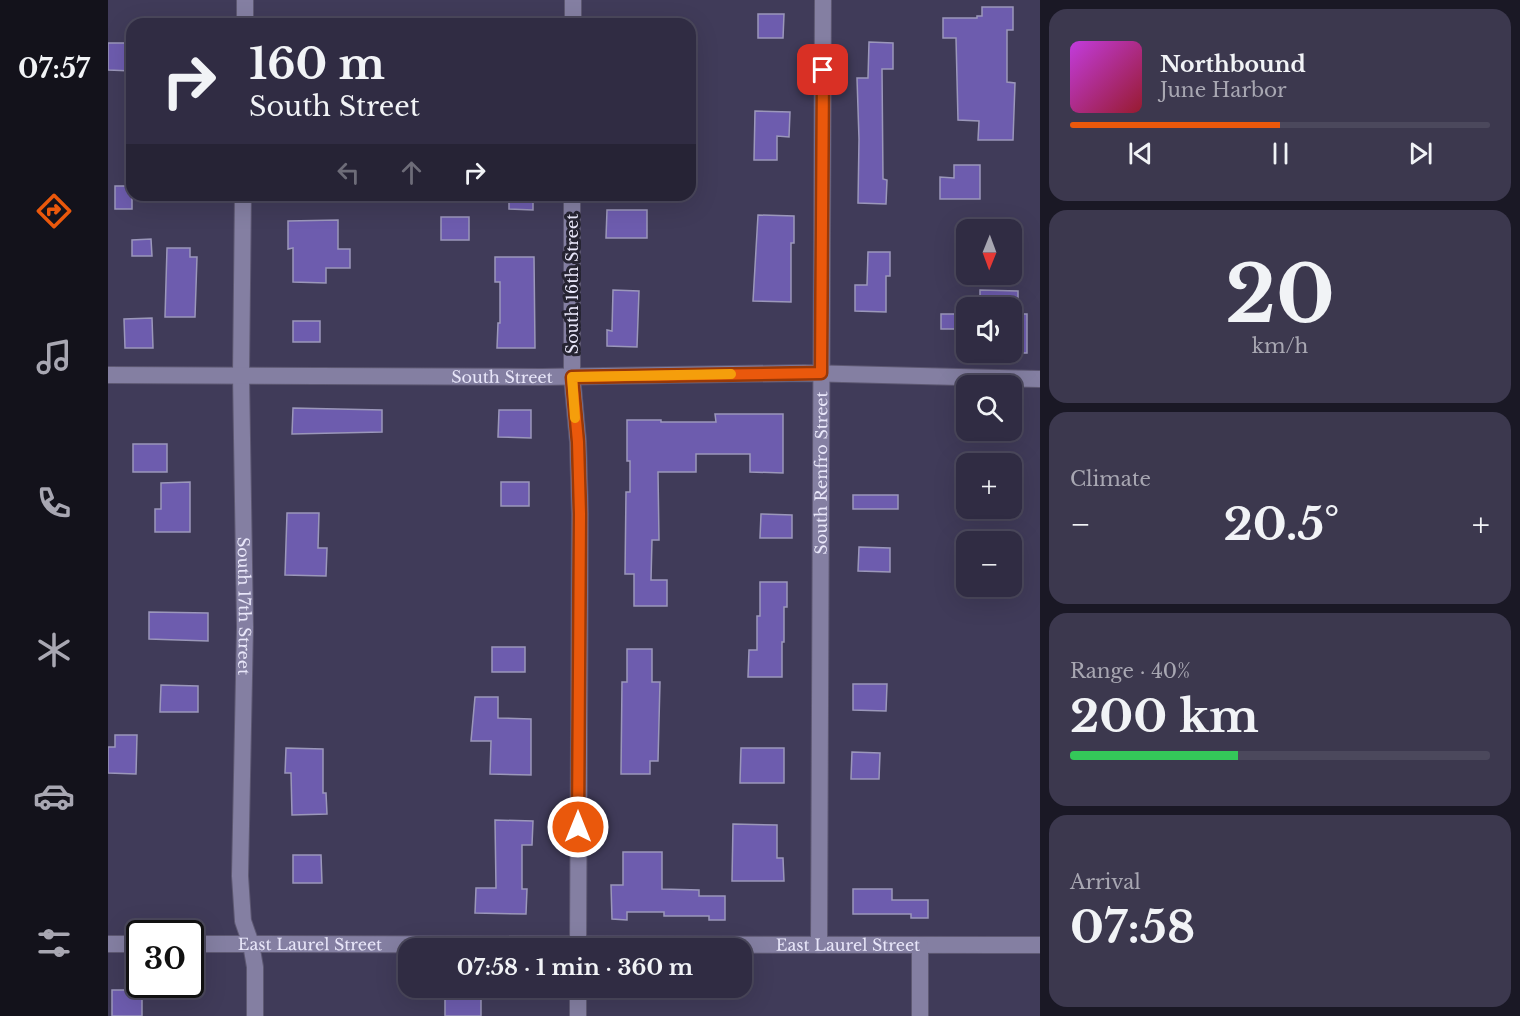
<!DOCTYPE html>
<meta charset="utf-8">
<style>
body{margin:0;font-family:"Libre Baskerville",serif;background:#3c384e;color:#f1f3f6;height:100vh;display:flex;flex-direction:column;font-size:22px;white-space:nowrap}
*{box-sizing:border-box;margin:0}
p{font-size:20px;color:#a8a7b2}
.icon{flex:none;width:33px;height:33px;fill:none;stroke:currentColor;stroke-width:2;stroke-linecap:round;stroke-linejoin:round}
.map{position:relative;flex:1;overflow:hidden}
.details{display:flex;flex-direction:column;gap:9px;padding:9px;background:#1a1825;width:480px}
.details>*{flex:none}
.hud{position:absolute;left:18px;top:18px;width:570px;height:183px;border-radius:18px;box-shadow:0 6px 24px #0002,0 0 0 2px #4b485c;background:#302c43;color:#f1f3f6;overflow:hidden}
.needle{width:39px;rotate:181deg}
.controls{position:absolute;left:848px;top:219px;display:grid;gap:12px}
.controls a{display:grid;place-items:center;width:66px;height:66px;border-radius:12px;background:#302c43;box-shadow:0 6px 24px #0002,0 0 0 2px #4b485c;font-size:30px}
.speed{position:absolute;left:18px;top:920px;display:flex;gap:12px;font-size:30px;font-weight:700;text-align:center}
.speed>*{display:grid;place-content:center;width:78px;height:78px;border-radius:50%;background:#302c43;box-shadow:0 6px 24px #0002,0 0 0 2px #4b485c;line-height:1}
.speed .limit{border:3px solid #111;border-radius:9px;background:#fff;color:#111}
.pin{position:absolute;display:grid;place-items:center;width:51px;height:51px;color:#fff;margin:-26px;border-radius:12px;box-shadow:0 3px 9px #0006}
.me{position:absolute;width:66px;margin:-33px;rotate:0deg;stroke-linejoin:round;filter:drop-shadow(0 0 4px #0008)}
.turn{display:flex;align-items:center;gap:21px;height:126px;padding:0 24px;font-size:27px}
.turn .icon{width:78px;height:78px;stroke-width:2.5}
.turn b{display:block;font-size:42px;line-height:51px}
.lanes{display:flex;align-items:center;height:57px;padding:0 24px;background:#0003;justify-content:center;gap:30px;direction:ltr}
.lanes .off{opacity:.35}
.big{font-size:45px;font-weight:700;line-height:1.1}
.details .widget{flex:1;display:flex;flex-direction:column;justify-content:center;gap:9px;min-width:0;padding:0 21px;border-radius:18px;background:#3c384e}
.details .dial{align-items:center;gap:0}
.dial b{font-size:78px;line-height:1}
.song{display:flex;align-items:center;gap:18px}
.cover{width:72px;height:72px;border-radius:9px;background:linear-gradient(135deg,hsl(290 70% 55%),hsl(350 70% 35%))}
.played{height:6px;border-radius:3px;background:linear-gradient(90deg,#ea580c 50%,#4b485c 50%)}
.keys{display:flex;justify-content:space-around;direction:ltr}
.heat{display:flex;justify-content:space-between;align-items:center;font-size:33px;direction:ltr}
.charge{height:9px;border-radius:4px;background:linear-gradient(90deg,#34c759 40%,#4b485c 0)}
.trip{position:absolute;left:290px;top:938px;width:354px;height:60px;border-radius:18px;background:#302c43;box-shadow:0 6px 24px #0002,0 0 0 2px #4b485c;font-weight:700;line-height:60px;text-align:center}
main{display:flex;flex:1;min-height:0}
.dock{display:flex;flex-direction:column;width:108px;justify-content:space-around;align-items:center;background:#13121b;color:#a8a7b2}
.dock .icon{width:42px;height:42px}
.dock .on{color:#ea580c}
.dock b{font-size:27px;color:#f1f3f6}
.map>svg:first-child{display:block}
</style>
<main>
<nav class="dock">
<b>07:57</b>
<svg class="icon on" aria-label="directions" viewBox="0 0 24 24"><path d="M12 3l9 9-9 9-9-9zM9 14v-3h6M13 9l2 2-2 2"/></svg>
<svg class="icon" aria-label="music" viewBox="0 0 24 24"><path d="M9 18V5l10-2v13"/><circle cx="6" cy="18" r="3"/><circle cx="16" cy="16" r="3"/></svg>
<svg class="icon" aria-label="phone" viewBox="0 0 24 24"><path d="M5 4h4l2 5-3 2q2 4 5 5l2-3 5 2v4C11 20 4 13 5 4z"/></svg>
<svg class="icon" aria-label="climate" viewBox="0 0 24 24"><path d="M12 3v18M4 7l16 10M4 17L20 7"/></svg>
<svg class="icon" aria-label="car" viewBox="0 0 24 24"><path d="M5 17H2v-5l4-1 3-4h7l3 4 3 1v5h-3M9 17h6M6 11h13"/><circle cx="7" cy="17" r="2"/><circle cx="17" cy="17" r="2"/></svg>
<svg class="icon" aria-label="filters" viewBox="0 0 24 24"><path d="M4 7h16M4 17h16"/><circle cx="9" cy="7" r="2"/><circle cx="15" cy="17" r="2"/></svg>
</nav>
<div class="map">
<svg width="932" height="1016" viewBox="0 0 932 1016">
<rect width="100%" height="100%" fill="#403b59"/>
<path fill="#6d5cae" stroke="#9b97ba" stroke-width="1.5" d="M874,7H905V30H899V82L907,83L905,140H870L871,121L850,120L848,38H835V18H869V16H874Z
M650,14H676L675,38H650Z
M761,42L785,43V69H774L775,179L779,180L778,204L750,203L751,139L749,78H760Z
M0,43H24V71L0,70Z
M647,111L682,112L681,137L669,136V160H646Z
M846,165H872V199H832V177L846,178Z
M7,186H24V209H7Z
M401,195H425V210L401,209Z
M499,210H539V238H498Z
M650,215L686,216V243H683V302L645,301Z
M333,217H361V240H333Z
M230,220V249H242V268H218V283L185,282V248L180,249V221Z
M43,239L44,256H24V240Z
M59,248H82V257H89L87,317H57Z
M760,252H782V276H778V312L747,311V285H759Z
M387,257H426L427,348H389L390,323H392V282H387Z
M505,290L531,291L529,347L499,346V330L504,331Z
M872,290L910,291V308H872Z
M833,314H858V329H833Z
M903,314H919V353H903Z
M44,318L45,348H17L16,319Z
M185,321H212V342H185Z
M185,408L274,410V432L184,434Z
M391,410H423V438L390,437Z
M607,414H675V473L642,472V454H588V472H550L551,540H544L543,580H559V606H526V574H517L518,492H522V461H519V420H553V422H608Z
M25,444H59V472H25Z
M82,482V532H47V509H53V483Z
M393,482H421V506H393Z
M745,495H790V509H745Z
M179,513H211L210,548H219L218,576L177,575Z
M653,514L684,515V538H652Z
M751,547L782,548V572L750,571Z
M652,582H679V607H676V642H674V677H640L641,650H649V616H652Z
M41,612L100,613V641L41,639Z
M384,647H417V672H384Z
M519,649H544V682H552L550,761H542V774H513L514,682H519Z
M745,684H779L778,711L745,710Z
M53,685L90,686V712H52Z
M367,697H390V718L423,719V775L382,774L383,741H363Z
M7,735H29L28,774L0,773V747H7Z
M178,748L215,749V793H218L219,814L184,815L183,773H177Z
M633,748H676V783H632Z
M744,752L772,753L771,779H743Z
M387,820L425,821L424,845H414V889H419L418,914L367,913L368,888H388Z
M625,824L669,825V858H675L676,881H624Z
M515,852H554V889L591,890V896H617V920H601V916H556V912H519V920L504,919L503,885H515Z
M185,855H213L214,883H185Z
M745,889H784V900H820V918H803V914H745Z
M4,990H34V1016H4Z
M337,992H373V1016H337Z"/>
<g fill="none" stroke-linecap="round" stroke-linejoin="round">
<defs>
<g id="street">
<path d="M137,24V0"/>
<path d="M465,24V0"/>
<path id="s1" d="M135,195L133,375L137,627L132,876L135,921L143,944L147,967V1016"/>
<path d="M464,195V377L470,442L472,514L470,948"/>
<path id="s2" d="M0,375L433,377L696,373L932,379"/>
<path d="M0,944H32"/>
<path id="s3" d="M82,944L932,945"/>
<path id="s4" d="M711,945L715,0"/>
<path d="M470,987V1016"/>
<path d="M812,1016V945"/>
</g>
</defs>
<use href="#street" stroke="#5d5872" stroke-width="18"/>
<use href="#street" stroke="#847fa2" stroke-width="16"/>
</g>
<g fill="none" stroke-linecap="round" stroke-linejoin="round">
<defs>
<path id="route" d="M470,827L472,514L470,442L464,377L713,373L715,70"/>
</defs>
<use href="#route" stroke="#983908" stroke-width="15"/>
<use href="#route" stroke="#ea580c" stroke-width="10"/>
<path stroke="#f59e0b" stroke-width="10" d="M467,418L464,377L623,374"/>
</g>
<g text-anchor="middle" stroke-width="6" stroke-linejoin="round" paint-order="stroke">
<g font-size="16" fill="#e8e6f9" stroke="#262432">
<text transform="translate(464 284) rotate(-90)" y="6">South 16th Street</text>
<text dy="6" stroke="none"><textPath href="#s2" startOffset="394">South Street</textPath></text>
<text dy="6" stroke="none"><textPath href="#s4" startOffset="472">South Renfro Street</textPath></text>
<text dy="6" stroke="none"><textPath href="#s1" startOffset="411">South 17th Street</textPath></text>
<text dy="6" stroke="none"><textPath href="#s3" startOffset="120">East Laurel Street</textPath></text>
<text dy="6" stroke="none"><textPath href="#s3" startOffset="658">East Laurel Street</textPath></text>
</g>
</g>
</svg>
<div class="controls">
<a><svg class="needle" viewBox="-14 -14 28 28"><path d="M0-13l5 13h-10z" fill="#e53935"/><path d="M0 13l5-13h-10z" fill="#a8a7b2"/></svg></a>
<a><svg class="icon" aria-label="sound" viewBox="0 0 24 24"><path d="M4 9h4l5-4v14l-5-4H4zM17 9q2 3 0 6"/></svg></a>
<a><svg class="icon" aria-label="search" viewBox="0 0 24 24"><circle cx="10" cy="10" r="6"/><path d="M15 15l6 6"/></svg></a>
<a>+</a>
<a>−</a>
</div>
<div class="speed"><div class="limit">30</div></div>
<div class="pin" style="left:715px;top:70px;background:#d93025"><svg class="icon" aria-label="arrive" viewBox="0 0 24 24"><path d="M6 21V4h12l-3 4 3 4H6"/></svg></div>
<svg class="me" style="left:470px;top:827px" viewBox="-20 -20 40 40"><circle r="17" fill="#ea580c" stroke="#fff" stroke-width="3"/><path d="M0-11L8 9 0 5-8 9z" fill="#fff"/></svg>
<div class="trip">07:58 · 1 min · 360 m</div>
<div class="hud">
<div class="turn"><svg class="icon" aria-label="right" viewBox="0 0 24 24"><path d="M7 20v-9h11M14 6l5 5-5 5"/></svg><div><b>160 m</b>South Street</div></div>
<div class="lanes"><svg class="icon off" aria-label="left" viewBox="0 0 24 24"><path d="M17 20v-9H6M10 6l-5 5 5 5"/></svg><svg class="icon off" aria-label="ahead" viewBox="0 0 24 24"><path d="M12 20V5M6 11l6-6 6 6"/></svg><svg class="icon" aria-label="right" viewBox="0 0 24 24"><path d="M7 20v-9h11M14 6l5 5-5 5"/></svg></div>
</div>
</div>
<section class="details">
<div class="widget">
<div class="song"><i class="cover"></i><div><b>Northbound</b><p>June Harbor</p></div></div>
<div class="played"></div>
<div class="keys"><svg class="icon" aria-label="previous" viewBox="0 0 24 24"><path d="M18 5L8 12l10 7zM5 5v14"/></svg><svg class="icon" aria-label="pause" viewBox="0 0 24 24"><path d="M8 5v14M16 5v14"/></svg><svg class="icon" aria-label="next" viewBox="0 0 24 24"><path d="M6 5l10 7-10 7zM19 5v14"/></svg></div>
</div>
<div class="widget dial"><b>20</b><p>km/h</p></div>
<div class="widget"><p>Climate</p>
<div class="heat"><a>−</a><b class="big">20.5°</b><a>+</a></div>
</div>
<div class="widget"><p>Range · 40%</p><b class="big">200 km</b><div class="charge"></div></div>
<div class="widget"><p>Arrival</p><b class="big">07:58</b></div>
</section>
</main>
